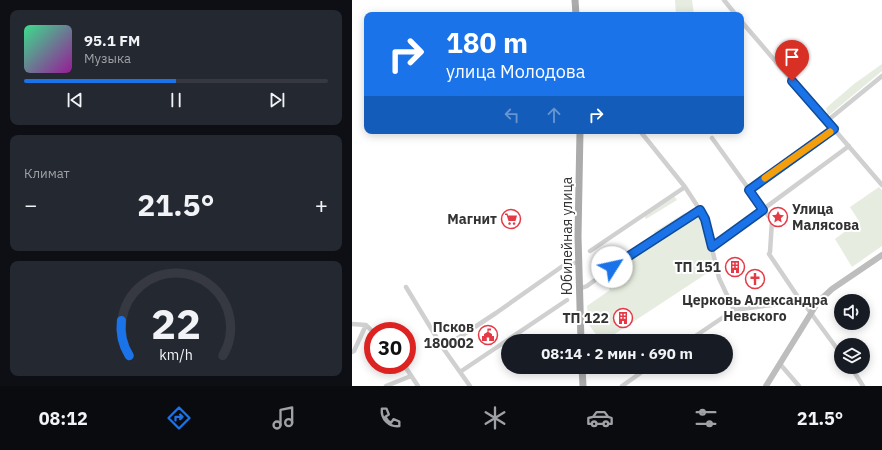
<!DOCTYPE html>
<html lang="ru">
<meta charset="utf-8">
<style>
body{margin:0;font-family:"IBM Plex Sans",sans-serif;background:#242831;color:#f1f3f6;height:100vh;display:flex;flex-direction:column;font-size:15px;white-space:nowrap}
*{box-sizing:border-box;margin:0}
p{font-size:13px;color:#9ea1a6}
.icon{flex:none;width:22px;height:22px;fill:none;stroke:currentColor;stroke-width:2;stroke-linecap:round;stroke-linejoin:round}
.map{position:relative;flex:1;overflow:hidden}
.side{display:flex;flex-direction:column;gap:10px;padding:10px;background:#0d0f14;width:352px}
.side>*{flex:none}
.hud{position:absolute;left:12px;top:12px;width:380px;height:122px;border-radius:8px;box-shadow:0 2px 10px #0003;background:#1a73e8;color:#fff;overflow:hidden}
.fabs{position:absolute;left:482px;top:294px;display:grid;gap:8px}
.fabs a{display:grid;place-items:center;width:36px;height:36px;border-radius:50%;background:#171b24;box-shadow:0 2px 10px #0003;font-size:20px}
.speed{position:absolute;left:12px;top:322px;display:flex;gap:8px;font-size:20px;font-weight:700;text-align:center}
.speed>*{display:grid;place-content:center;width:52px;height:52px;border-radius:50%;background:#171b24;box-shadow:0 2px 10px #0003;line-height:1}
.speed .limit{border:6px solid #d22;background:#fff;color:#111}
.pin{position:absolute;display:grid;place-items:center;width:34px;height:34px;color:#fff;margin:-41px -17px;border-radius:50% 50% 50% 0;rotate:-45deg;box-shadow:0 0 4px #0007}
.pin .icon{rotate:45deg}
.me{position:absolute;width:44px;margin:-22px;rotate:55deg;stroke-linejoin:round;filter:drop-shadow(0 0 3px #0008)}
.turn{display:flex;align-items:center;gap:14px;height:84px;padding:0 16px;font-size:18px}
.turn .icon{width:52px;height:52px;stroke-width:2.5}
.turn b{display:block;font-size:28px;line-height:34px}
.lanes{display:flex;align-items:center;height:38px;padding:0 16px;background:#0003;justify-content:center;gap:20px;direction:ltr}
.lanes .off{opacity:.35}
.big{font-size:30px;font-weight:700;line-height:1.1}
.side .widget{flex:1;display:flex;flex-direction:column;justify-content:center;gap:6px;min-width:0;padding:0 14px;border-radius:8px;background:#242831}
.side .dial{align-items:center;gap:0}
.dial svg{height:104px;overflow:visible;fill:none;stroke:#363941;stroke-width:7;stroke-linecap:round;text-anchor:middle}
.dial text{fill:#f1f3f6;stroke:none}
.song{display:flex;align-items:center;gap:12px}
.cover{width:48px;height:48px;border-radius:6px;background:linear-gradient(135deg,hsl(150 70% 55%),hsl(300 70% 35%))}
.played{height:4px;border-radius:2px;background:linear-gradient(90deg,#1a73e8 50%,#363941 50%)}
.keys{display:flex;justify-content:space-around;direction:ltr}
.heat{display:flex;justify-content:space-between;align-items:center;font-size:22px;direction:ltr}
.trip{position:absolute;left:149px;top:334px;width:232px;height:40px;border-radius:20px;background:#171b24;box-shadow:0 2px 10px #0003;font-weight:700;line-height:40px;text-align:center}
.tabs{display:flex;height:64px;justify-content:space-around;align-items:center;background:#090b0e;color:#9ea1a6}
.tabs .icon{width:28px;height:28px}
.tabs .selected{color:#1a73e8}
.tabs b{font-size:18px;color:#f1f3f6}
main{display:flex;flex:1;min-height:0}
.map>svg:first-child{display:block}
</style>
<main>
<section class="side">
<div class="widget">
<div class="song"><i class="cover"></i><div><b>95.1 FM</b><p>Музыка</p></div></div>
<div class="played"></div>
<div class="keys"><svg class="icon" aria-label="previous" viewBox="0 0 24 24"><path d="M18 5L8 12l10 7zM5 5v14"/></svg><svg class="icon" aria-label="pause" viewBox="0 0 24 24"><path d="M8 5v14M16 5v14"/></svg><svg class="icon" aria-label="next" viewBox="0 0 24 24"><path d="M6 5l10 7-10 7zM19 5v14"/></svg></div>
</div>
<div class="widget"><p>Климат</p>
<div class="heat"><a>−</a><b class="big">21.5°</b><a>+</a></div>
</div>
<div class="widget dial"><svg viewBox="0 0 100 80">
<path d="M14 69A42 42 0 1 1 86 69"/>
<path d="M14 69A42 42 0 0 1 8 42" stroke="#1a73e8"/>
<text x="50" y="56" font-size="32" font-weight="700">22</text>
<text x="50" y="72" font-size="11">km/h</text>
</svg></div>
</section>
<div class="map">
<svg width="530" height="386" viewBox="0 0 530 386">
<rect width="100%" height="100%" fill="#fff"/>
<path fill="#e6ecdf" d="M323,0H340L342,15H324Z
M530,64V71L476,116L474,108L502,84Z
M527,187L530,190V246L500,267L483,239L507,221L498,207Z
M321,195L325,200L294,219L292,215Z
M333,213L336,218L304,238L302,232Z
M347,214L351,221L363,268L252,341H249L237,325L235,306L258,290L250,278L270,262Z"/>
<g fill="none" stroke-linecap="round" stroke-linejoin="round">
<path stroke="#d0d0d0" stroke-width="4.5" d="M372,0L384,15
M389,21L530,185
M475,121L530,76
M288,131L333,187L348,210L353,219L367,278L382,310
M360,138L420,221L418,252L417,254L446,297L450,301L489,354
M397,190L482,129
M360,247L497,146
M238,251L333,187
M54,287L91,348L118,386
M227,289L235,286L273,258L348,210
M0,324L14,325L21,332
M336,341L382,310L450,301L457,304L466,302
M91,348L144,313L215,263H227
M0,352L2,351L14,325
M428,364L447,386
M52,365L66,386
M499,367L511,386
M108,372L215,300
M34,386L59,376
M270,386L297,367"/>
<path stroke="#bdbdbd" stroke-width="6" d="M414,386L466,302L480,289L530,255"/>
<path stroke="#ababab" stroke-width="7" d="M223,0L224,15
M228,131L226,236L229,341
M230,367L231,386"/>
</g>
<g fill="none" stroke-linecap="round" stroke-linejoin="round">
<defs>
<path id="route" d="M260,267L348,210L353,219L360,247L411,210L397,190L482,129L440,81"/>
</defs>
<use href="#route" stroke="#114b97" stroke-width="10"/>
<use href="#route" stroke="#1a73e8" stroke-width="7"/>
<path stroke="#f59e0b" stroke-width="7" d="M413,178L478,132"/>
</g>
<defs>
<symbol id="sight-ring" viewBox="-11 -11 22 22"><circle r="9.5" fill="#fff" stroke="#e63946" stroke-width="1.5"/><path d="M0-6L1.8-2.2L6-1.7L2.9 1.2L3.7 5.4L0 3.3L-3.7 5.4L-2.9 1.2L-6-1.7L-1.8-2.2Z" fill="#e63946"/></symbol>
<symbol id="supermarket-ring" viewBox="-11 -11 22 22"><circle r="9.5" fill="#fff" stroke="#e63946" stroke-width="1.5"/><path d="M-6-5.5h2.5l.6 2H6L4.5 2H-2.5L-4.4-4H-6ZM-1.5 3.2a1.3 1.3 0 1 0 .1 0ZM3 3.2a1.3 1.3 0 1 0 .1 0Z" fill="#e63946"/></symbol>
<symbol id="building-ring" viewBox="-11 -11 22 22"><circle r="9.5" fill="#fff" stroke="#e63946" stroke-width="1.5"/><path d="M-4-6H4V6H1V3H-1V6H-4ZM-2.5-4.3h1.7v1.8h-1.7ZM.8-4.3h1.7v1.8H.8ZM-2.5-1h1.7V.8h-1.7ZM.8-1h1.7V.8H.8Z" fill="#e63946"/></symbol>
<symbol id="church-ring" viewBox="-11 -11 22 22"><circle r="9.5" fill="#fff" stroke="#e63946" stroke-width="1.5"/><path d="M-1.2-6h2.4v3.5h3.3v2.4h-3.3V6h-2.4V-.1h-3.3v-2.4h3.3Z" fill="#e63946"/></symbol>
<symbol id="civic-ring" viewBox="-11 -11 22 22"><circle r="9.5" fill="#fff" stroke="#e63946" stroke-width="1.5"/><path d="M-.6-6.5H3V-4.5H.6V-3L4-1V1h2V6H-6V1h2V-1L-.6-3ZM-1.2 2.5V6h2.4V2.5Z" fill="#e63946"/></symbol>
</defs>
<g fill-rule="evenodd">
<use href="#sight-ring" x="415" y="206" width="22" height="22"/>
<use href="#supermarket-ring" x="148" y="208" width="22" height="22"/>
<use href="#building-ring" x="372" y="256" width="22" height="22"/>
<use href="#church-ring" x="392" y="268" width="22" height="22"/>
<use href="#building-ring" x="260" y="307" width="22" height="22"/>
<use href="#civic-ring" x="125" y="324" width="22" height="22"/>
</g>
<g text-anchor="middle" stroke-width="4" stroke-linejoin="round" paint-order="stroke">
<g font-size="14" font-weight="bold" fill="#333" stroke="#fff" text-anchor="end">
<text x="440" y="214" text-anchor="start">Улица<tspan x="440" dy="16">Малясова</tspan></text>
<text x="145" y="224">Магнит</text>
<text x="369" y="272">ТП 151</text>
<text x="403" y="305" text-anchor="middle">Церковь Александра<tspan x="403" dy="16">Невского</tspan></text>
<text x="257" y="323">ТП 122</text>
<text x="122" y="332">Псков<tspan x="122" dy="16">180002</tspan></text>
</g>
<g font-size="14" fill="#333" stroke="#fff">
<text transform="translate(215 236) rotate(-90)" y="5">Юбилейная улица</text>
</g>
</g>
</svg>
<div class="fabs">
<a><svg class="icon" aria-label="sound" viewBox="0 0 24 24"><path d="M4 9h4l5-4v14l-5-4H4zM17 9q2 3 0 6"/></svg></a>
<a><svg class="icon" aria-label="layers" viewBox="0 0 24 24"><path d="M12 4l9 5-9 5-9-5zM3 14l9 5 9-5"/></svg></a>
</div>
<div class="speed"><div class="limit">30</div></div>
<div class="pin" style="left:440px;top:81px;background:#d93025"><svg class="icon" aria-label="arrive" viewBox="0 0 24 24"><path d="M6 21V4h12l-3 4 3 4H6"/></svg></div>
<svg class="me" style="left:260px;top:267px" viewBox="-20 -20 40 40"><circle r="19" fill="#fff"/><path d="M0-13L10 11 0 6-10 11z" fill="#1a73e8"/></svg>
<div class="trip">08:14 · 2 мин · 690 m</div>
<div class="hud">
<div class="turn"><svg class="icon" aria-label="right" viewBox="0 0 24 24"><path d="M7 20v-9h11M14 6l5 5-5 5"/></svg><div><b>180 m</b>улица Молодова</div></div>
<div class="lanes"><svg class="icon off" aria-label="left" viewBox="0 0 24 24"><path d="M17 20v-9H6M10 6l-5 5 5 5"/></svg><svg class="icon off" aria-label="ahead" viewBox="0 0 24 24"><path d="M12 20V5M6 11l6-6 6 6"/></svg><svg class="icon" aria-label="right" viewBox="0 0 24 24"><path d="M7 20v-9h11M14 6l5 5-5 5"/></svg></div>
</div>
</div>
</main>
<nav class="tabs">
<b>08:12</b>
<svg class="icon selected" aria-label="directions" viewBox="0 0 24 24"><path d="M12 3l9 9-9 9-9-9zM9 14v-3h6M13 9l2 2-2 2"/></svg>
<svg class="icon" aria-label="music" viewBox="0 0 24 24"><path d="M9 18V5l10-2v13"/><circle cx="6" cy="18" r="3"/><circle cx="16" cy="16" r="3"/></svg>
<svg class="icon" aria-label="phone" viewBox="0 0 24 24"><path d="M5 4h4l2 5-3 2q2 4 5 5l2-3 5 2v4C11 20 4 13 5 4z"/></svg>
<svg class="icon" aria-label="climate" viewBox="0 0 24 24"><path d="M12 3v18M4 7l16 10M4 17L20 7"/></svg>
<svg class="icon" aria-label="car" viewBox="0 0 24 24"><path d="M5 17H2v-5l4-1 3-4h7l3 4 3 1v5h-3M9 17h6M6 11h13"/><circle cx="7" cy="17" r="2"/><circle cx="17" cy="17" r="2"/></svg>
<svg class="icon" aria-label="filters" viewBox="0 0 24 24"><path d="M4 7h16M4 17h16"/><circle cx="9" cy="7" r="2"/><circle cx="15" cy="17" r="2"/></svg>
<b>21.5°</b>
</nav>
